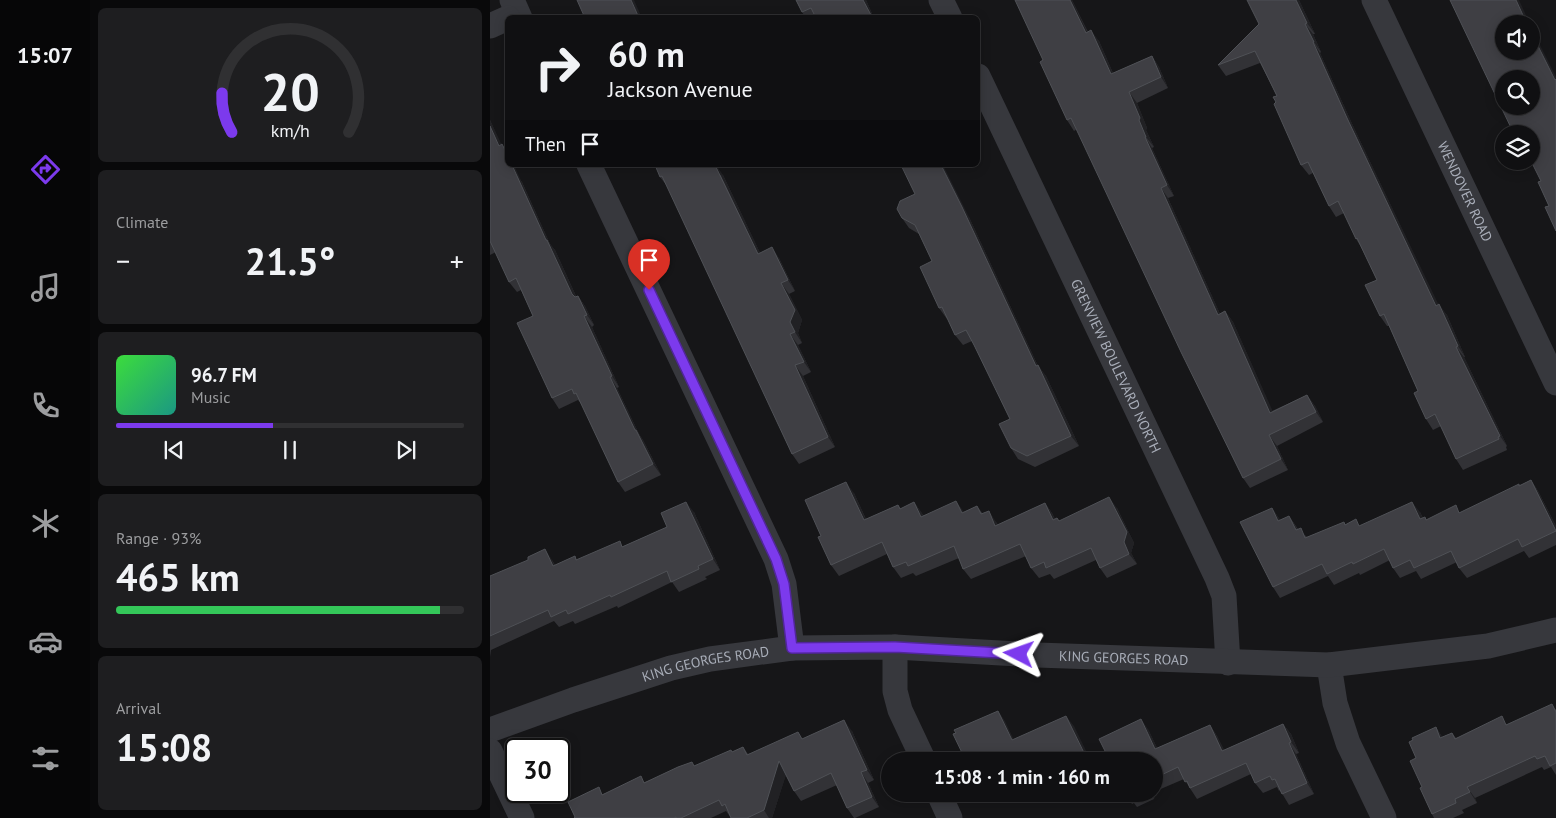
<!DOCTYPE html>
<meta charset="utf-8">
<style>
body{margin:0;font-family:"PT Sans",sans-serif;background:#1e1e20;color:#f1f3f6;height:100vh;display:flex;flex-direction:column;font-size:19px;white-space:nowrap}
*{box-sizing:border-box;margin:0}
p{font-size:16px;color:#9c9d9f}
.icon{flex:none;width:28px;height:28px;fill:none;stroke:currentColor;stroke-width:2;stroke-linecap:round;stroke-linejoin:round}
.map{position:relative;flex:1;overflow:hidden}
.sheet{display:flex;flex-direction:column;gap:8px;padding:8px;background:#09090a;width:400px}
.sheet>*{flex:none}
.top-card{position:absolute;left:15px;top:15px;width:475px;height:152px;border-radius:8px;box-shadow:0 2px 12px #0003,0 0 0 1px #303032;background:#101012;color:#f1f3f6;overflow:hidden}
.tools{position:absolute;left:1005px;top:15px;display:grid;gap:10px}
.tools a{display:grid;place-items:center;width:45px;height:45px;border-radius:50%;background:#101012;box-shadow:0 2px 12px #0003,0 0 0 1px #303032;font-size:25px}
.speed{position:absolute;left:15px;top:738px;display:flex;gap:10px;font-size:25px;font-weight:700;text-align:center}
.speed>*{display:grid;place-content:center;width:65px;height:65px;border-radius:50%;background:#101012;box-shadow:0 2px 12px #0003,0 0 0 1px #303032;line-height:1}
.speed .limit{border:2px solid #111;border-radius:8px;background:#fff;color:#111}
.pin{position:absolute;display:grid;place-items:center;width:42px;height:42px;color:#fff;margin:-51px -21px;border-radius:50% 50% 50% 0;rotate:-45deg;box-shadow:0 0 5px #0007}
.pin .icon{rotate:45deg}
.me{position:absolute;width:55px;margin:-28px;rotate:274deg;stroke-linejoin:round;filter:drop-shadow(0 0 4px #0008)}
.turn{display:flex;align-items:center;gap:18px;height:105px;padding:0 20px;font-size:22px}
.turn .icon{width:65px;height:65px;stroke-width:2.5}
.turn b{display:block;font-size:35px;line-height:42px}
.then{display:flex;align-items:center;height:48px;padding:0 20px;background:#0003;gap:10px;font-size:19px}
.big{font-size:38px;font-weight:600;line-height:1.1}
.sheet .card{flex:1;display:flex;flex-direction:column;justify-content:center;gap:8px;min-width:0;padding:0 18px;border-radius:8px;background:#1e1e20}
.sheet .dial{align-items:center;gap:0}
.dial svg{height:130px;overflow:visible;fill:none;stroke:#303032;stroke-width:7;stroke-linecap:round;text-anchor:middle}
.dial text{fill:#f1f3f6;stroke:none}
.song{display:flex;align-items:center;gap:15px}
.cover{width:60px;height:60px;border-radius:8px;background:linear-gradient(135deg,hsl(120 70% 55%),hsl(170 70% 35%))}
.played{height:5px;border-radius:2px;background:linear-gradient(90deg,#7c3aed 45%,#303032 45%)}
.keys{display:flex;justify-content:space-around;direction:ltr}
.heat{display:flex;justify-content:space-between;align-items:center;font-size:28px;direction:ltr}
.charge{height:8px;border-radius:4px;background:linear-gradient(90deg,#34c759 93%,#303032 0)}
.trip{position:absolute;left:391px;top:752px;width:282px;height:50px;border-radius:25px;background:#101012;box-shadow:0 2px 12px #0003,0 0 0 1px #303032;font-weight:600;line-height:50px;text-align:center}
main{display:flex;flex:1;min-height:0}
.tab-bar{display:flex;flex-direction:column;width:90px;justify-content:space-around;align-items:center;background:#060607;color:#9c9d9f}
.tab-bar .icon{width:35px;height:35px}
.tab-bar .current{color:#7c3aed}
.tab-bar b{font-size:22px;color:#f1f3f6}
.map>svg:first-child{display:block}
</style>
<main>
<nav class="tab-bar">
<b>15:07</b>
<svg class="icon current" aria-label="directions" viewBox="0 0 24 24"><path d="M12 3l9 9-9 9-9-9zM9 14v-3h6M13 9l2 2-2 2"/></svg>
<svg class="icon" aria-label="music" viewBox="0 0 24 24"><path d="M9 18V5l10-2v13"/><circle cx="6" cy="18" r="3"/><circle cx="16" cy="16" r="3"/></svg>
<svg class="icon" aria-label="phone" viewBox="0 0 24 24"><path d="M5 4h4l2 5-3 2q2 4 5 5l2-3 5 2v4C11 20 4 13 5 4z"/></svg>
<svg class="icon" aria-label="climate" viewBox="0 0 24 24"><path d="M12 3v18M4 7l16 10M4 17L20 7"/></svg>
<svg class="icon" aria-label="car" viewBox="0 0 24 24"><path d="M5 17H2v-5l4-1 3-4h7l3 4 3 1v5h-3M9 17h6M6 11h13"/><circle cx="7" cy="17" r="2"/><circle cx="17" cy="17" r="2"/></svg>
<svg class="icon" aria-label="filters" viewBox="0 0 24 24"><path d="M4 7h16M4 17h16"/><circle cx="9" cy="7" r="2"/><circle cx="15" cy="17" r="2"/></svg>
</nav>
<section class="sheet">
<div class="card dial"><svg viewBox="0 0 100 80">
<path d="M14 69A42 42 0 1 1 86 69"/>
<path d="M14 69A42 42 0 0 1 8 45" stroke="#7c3aed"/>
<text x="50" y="56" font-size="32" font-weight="700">20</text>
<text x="50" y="72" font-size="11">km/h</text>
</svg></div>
<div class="card"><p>Climate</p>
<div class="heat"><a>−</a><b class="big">21.5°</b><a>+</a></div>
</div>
<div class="card">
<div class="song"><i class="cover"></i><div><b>96.7 FM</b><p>Music</p></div></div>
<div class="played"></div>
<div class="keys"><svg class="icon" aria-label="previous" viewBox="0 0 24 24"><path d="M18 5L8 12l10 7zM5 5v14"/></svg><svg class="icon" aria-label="pause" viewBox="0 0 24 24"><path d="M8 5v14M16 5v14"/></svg><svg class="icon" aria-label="next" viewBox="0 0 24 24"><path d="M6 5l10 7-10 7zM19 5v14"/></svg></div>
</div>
<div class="card"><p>Range · 93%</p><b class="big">465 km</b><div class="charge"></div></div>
<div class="card"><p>Arrival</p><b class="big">15:08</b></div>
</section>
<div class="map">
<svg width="1066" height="818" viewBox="0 0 1066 818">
<rect width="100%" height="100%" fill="#161618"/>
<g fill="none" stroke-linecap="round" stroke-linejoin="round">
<g stroke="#37383d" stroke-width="25">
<path d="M22,0L30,18"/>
<path d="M451,0L460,18"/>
<path id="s1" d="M884,0L1066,383"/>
<path d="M0,26L18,18"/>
<path id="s2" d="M488,76L727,578L734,596L738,663"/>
<path d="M99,165L286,559L294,584L302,648"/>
<path d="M405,647V691L410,710L434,761"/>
<path d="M839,665L845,703L858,743L894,818"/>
<path id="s3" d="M0,730L83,700L181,668L220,659L302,648L405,647L547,655L839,665L998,646L1066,630"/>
<path d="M0,751L32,818"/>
<path d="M449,794L460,818"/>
</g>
</g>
<path fill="#323236" d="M306,0H376L383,16L387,18H316L312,12Z
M582,0L598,32L609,41L623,73L662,56L669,67L678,88L647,103L657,128L656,130L664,147L662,148L684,196L678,198L730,314L735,311L743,322L782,411L817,395L825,406L833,422L787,446L798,470L760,488L753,478L587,129L584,131L577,120L553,60Z
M809,0L825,34H823L831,52L830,53L864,128L948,305L957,315L975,357H974L1017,446L1016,447L1017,450L973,470L966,459L951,426L943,430L936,419L928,391L899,326H897L890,316L887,280L871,247L866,239L854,213L846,217L839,206L823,173L819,175L811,165L786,102L787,96L770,63L736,76L728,65L769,24Z
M0,120L11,145L18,153V165L32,182L60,244L65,250L86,296H88L95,306L104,325L102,327L129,387L127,388L149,434L153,440L171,475L135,492L128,482L92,405L88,400L69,409L62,398L43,316L31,290L27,292L19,282L6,252L0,255Z
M165,165L233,175L270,253L289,258L305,291L299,294L312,320L308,333L312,343L308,345L321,372L313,376L345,447L309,464L302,454L177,186L170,177Z
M425,194L479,217L548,366L556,376L589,446L545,467L528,459L521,448L520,419L482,341L473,345L465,335L457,318V319L449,308L442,261L429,234L419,228L412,218Z
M1041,480L1048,491L1066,526V545L1039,558L1034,551L977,578L969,568L967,562L931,579L926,571L910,578L903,568L900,560L870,575L869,573L844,585L838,576L790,598L783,587L782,508L790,520L799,516L808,529L817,537L856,524L870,526L930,512L933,518L936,520L971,512Z
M364,493L376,519L408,505L411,509L424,502L433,515L474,512L487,506L493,514L506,522L508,525L555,503L562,513L565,519L569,521L627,508L644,543L641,553L647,564L617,578L610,568L606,560L564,579L560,574L549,578L541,568L536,556L481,579L473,569L469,558L426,576L423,573L411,578L403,567L397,554L349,576L341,565L331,536Z
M204,512L230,570L215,577L217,579L189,592L182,582L128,608L127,606L85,624L83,621L69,627L64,621L1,650L0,657V576L62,560L65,565L85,556L87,560L134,546L177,527Z
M1066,709V775L1061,767L1054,770L1052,767L985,798L987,803L972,810L974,813L963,818H944L942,814L932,787L926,758L946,727L952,737L962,733L966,738L1018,724Z
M793,724L801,734L809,753L806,754L824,794L799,805L790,790L789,791L787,787L773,793L765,783L761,774L707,799L694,779L666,791L664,799L647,807L644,803L642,804L635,794H665V761L658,729L667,748L720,725L727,736L734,750Z
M362,731L384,780L378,783L389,807L365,818H364L357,808L347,785L311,801L304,791L296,774L282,818H241L236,811L221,818H84L113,794L155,782L205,766L243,752L253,747L258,754L313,739Z
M493,794H516L499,802Z"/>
<path fill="#212124" d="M141,0H144L152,18H149Z
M373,0H376L384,18H382Z
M580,0H582L603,44L596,33Z
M806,0H809L825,34L817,23Z
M1026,0H1029L1040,24H1037Z
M815,24L823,34L831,52L824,42Z
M1041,27L1066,77V81L1041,32Z
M601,30L609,41L628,85L621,74Z
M823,42L830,53L864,128L954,316L946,306L857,118Z
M662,56L669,67L678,88L671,77Z
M639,92L647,103L657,128L656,130L664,147L656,137L649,120Z
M0,120L17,156L9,146L0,126Z
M655,137L662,148L684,196L677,185Z
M22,165H24L60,244L65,250L90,305L82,294L56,240Z
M226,165L233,175L276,265L268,254Z
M451,165H453L479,217L553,377L546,366Z
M671,188L678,198L735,325L728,315Z
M282,247L289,258L305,291L298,280Z
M291,283L299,294L312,320L308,333L312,343L305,332L300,322Z
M88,296L95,306L104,325L97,315Z
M949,304L957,315L975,357L968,346Z
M735,311L743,322L788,423L780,413Z
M94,316L102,327L129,387L122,376Z
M300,334L308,345L321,372L314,362Z
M966,347L974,357L1017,446L1010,436Z
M305,365L313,376L345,447L338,437Z
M548,365L556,376L589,446L581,436Z
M120,377L127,388L149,434L153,440L171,475L163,464L145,430Z
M817,395L825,406L833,422L826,412Z
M779,435L787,446L798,470L791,459Z
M1041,480L1048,491L1066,526V531Z
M356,482L364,493L381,531L374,520Z
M619,497L627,508L644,543L641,553L647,564L639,554L634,542Z
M466,501L474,512L472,513Z
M196,502L204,512L230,570L223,559Z
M424,502L432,513L438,527L431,517Z
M922,502L930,512L938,530L930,519Z
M555,503L562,513L570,531L563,520Z
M782,508L789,518L796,532L788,521Z
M499,511L506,522L513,537L505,526Z
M799,516L806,527L813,541L806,530Z
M55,549L62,560L70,577L63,566Z
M508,711L515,721L529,751L522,740Z
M576,716L584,726L601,761H598Z
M651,719L658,729L673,760L665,749Z
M354,720L362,731L384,780L377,770Z
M793,724L801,734L809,753L801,742Z
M720,725L727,736L740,762L732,751Z
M946,727L953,738H950Z
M799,743L806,754L824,794L817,783Z
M289,761L297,772L282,818H279L274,810Z
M371,772L378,783L389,807L382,797Z
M977,787L985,798L987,803L980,792Z
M665,789L666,791L664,799L661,794H665Z"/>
<path fill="#3f3f44" stroke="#4f5156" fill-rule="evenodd" d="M87,0H141L149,18H95Z
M306,0H373L381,15L387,18H326L321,8L312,12Z
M525,0H580L596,33L601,30L621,74L662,56L671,77L639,92L650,118L649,120L656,137H655L677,185L671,188L728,315L735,311L780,413L817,395L826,412L779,435L791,459L753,478L691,352L581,118L577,120L550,62L553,60Z
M757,0H806L817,23L815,24L824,42H823L857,118L946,306L949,304L968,346L966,347L1010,436L1008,437L1009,439L966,459L945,414L936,419L924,393L928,391L894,314L890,316L875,285L887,280L867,238L866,239L848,201L839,206L818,162L811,165L784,104L786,102L783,97L787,96L765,51L728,65L769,24Z
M960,0H1026L1037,24H1014V51H1041V32L1065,80L1066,79V231L1055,207L1059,206L1048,182L1051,181L1041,161V134H1024ZM1014,79H1041V106H1014Z
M0,126L9,146L12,144L18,156V165H22L56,240H57L82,294L85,297L88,296L97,315L94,316L122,376L120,377L145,430H146L163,464L128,482L86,393L84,394L82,389L62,398L27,323L43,316L26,278L19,282L0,241Z
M165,165H221L222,166L225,165L268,254L282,247L298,280L291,283L305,310L300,322L305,332L300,334L314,362L305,365L338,437L302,454L172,176L170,177Z
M411,165H451L472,207L546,366L548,365L581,436L537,456L521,448L509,424L520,419L484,345L476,330L465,335L452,307L449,308L430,267L442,261L425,225L412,218L407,209L410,201L425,194Z
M1041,480L1066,531L1032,547L1028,539L969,568L961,551L924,568L920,560L903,568L894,549L863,564L862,562L837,574L832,564L783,587L750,522L782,508L788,521L799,516L806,530L811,528L815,538L854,522L855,525L866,519L869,526L922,502L930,519L935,517L936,520L966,505L969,513L1029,484V486Z
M356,482L374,520L408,505L410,509L424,502L431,517L466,501L472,513L487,506L491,514L499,511L505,526L555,503L563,520L567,518L569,521L619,497L637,532L634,542L639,554L610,568L601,548L556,568L554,562L541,568L530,544L473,569L464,546L418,566L416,562L403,567L392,542L341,565L328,537L331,536L315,500Z
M196,502L223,559L208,566L209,569L181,582L177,571L121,597L120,595L78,614L76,610L61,617L58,610L0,636V576L38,560V557L55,549L63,566L85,556L86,560L130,541L132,547L177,527L171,513Z
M1062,704L1066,712V763L1060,766L1055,756L1047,759L1045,756L977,787L980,792L965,799L966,803L942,814L930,788L932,787L920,761L926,758L919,742L923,740L922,738L946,727L950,738L962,733L965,739L1012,716L1016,725Z
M508,711L522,740L576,716L598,761H476L463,734L466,733L464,730Z
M651,719L665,749L720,725L732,751L793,724L801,742L799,743L817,783L792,794L785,779L782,780L780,776L765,783L756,763L700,788L697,781L695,782L688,767L665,778V761H620L609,739Z
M354,720L377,770L371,772L382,797L357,808L341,773L304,791L289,761L274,810L257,818H241L235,804L232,806L229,800L191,818H186V817L184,818H84L85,817L78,802L109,787L112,795L151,776L154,783L188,767L202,762L204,766L241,750L242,752L253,747L257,755L308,732L312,739Z
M638,794H645L639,796Z"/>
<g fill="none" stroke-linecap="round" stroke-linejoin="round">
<defs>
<path id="route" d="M159,290L286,559L294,584L302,648L405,647L529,654"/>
</defs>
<use href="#route" stroke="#51269a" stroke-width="12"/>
<use href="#route" stroke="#7c3aed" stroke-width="9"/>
</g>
<g text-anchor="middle" stroke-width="5" stroke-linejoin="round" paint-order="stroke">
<g font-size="14" fill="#a8adb8" stroke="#111113">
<text dy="5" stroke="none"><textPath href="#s1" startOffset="212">WENDOVER ROAD</textPath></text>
<text dy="5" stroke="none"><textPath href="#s2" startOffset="321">GRENVIEW BOULEVARD NORTH</textPath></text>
<text dy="5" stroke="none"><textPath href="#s3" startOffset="646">KING GEORGES ROAD</textPath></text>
<text dy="5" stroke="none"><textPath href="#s3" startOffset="226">KING GEORGES ROAD</textPath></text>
</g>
</g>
</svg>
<div class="tools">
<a><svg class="icon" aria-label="sound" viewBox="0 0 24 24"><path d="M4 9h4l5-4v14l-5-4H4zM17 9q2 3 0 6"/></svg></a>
<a><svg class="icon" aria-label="search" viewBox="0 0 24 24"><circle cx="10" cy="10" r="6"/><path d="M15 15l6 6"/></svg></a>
<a><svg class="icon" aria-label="layers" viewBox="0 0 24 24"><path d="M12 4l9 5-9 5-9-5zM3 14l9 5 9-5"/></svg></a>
</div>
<div class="speed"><div class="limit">30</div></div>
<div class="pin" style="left:159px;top:290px;background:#d93025"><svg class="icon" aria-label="arrive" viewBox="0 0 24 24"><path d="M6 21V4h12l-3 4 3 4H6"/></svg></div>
<svg class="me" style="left:529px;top:654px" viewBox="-20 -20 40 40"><path d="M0-17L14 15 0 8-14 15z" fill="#7c3aed" stroke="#fff" stroke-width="4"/></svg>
<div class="trip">15:08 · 1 min · 160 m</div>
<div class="top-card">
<div class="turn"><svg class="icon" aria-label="right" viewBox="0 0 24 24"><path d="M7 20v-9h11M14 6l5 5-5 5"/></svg><div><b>60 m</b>Jackson Avenue</div></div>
<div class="then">Then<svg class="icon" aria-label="arrive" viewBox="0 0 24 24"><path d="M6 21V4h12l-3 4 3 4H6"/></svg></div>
</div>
</div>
</main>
